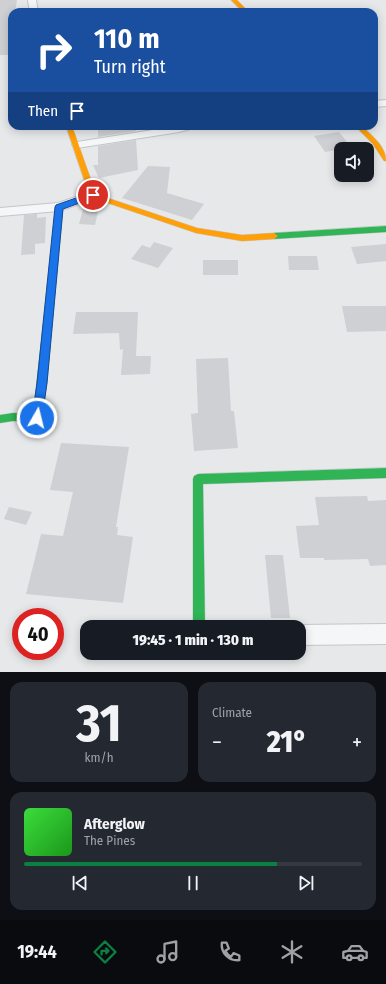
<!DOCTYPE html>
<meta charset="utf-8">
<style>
body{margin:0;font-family:"Fira Sans Condensed",sans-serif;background:#242831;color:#f1f3f6;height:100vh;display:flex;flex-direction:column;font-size:15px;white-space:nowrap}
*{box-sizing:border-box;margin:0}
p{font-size:13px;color:#9ea1a6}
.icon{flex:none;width:22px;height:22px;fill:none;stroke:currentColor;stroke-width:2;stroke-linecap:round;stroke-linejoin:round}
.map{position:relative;height:672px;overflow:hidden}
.drawer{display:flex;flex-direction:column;gap:10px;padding:10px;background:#0d0f14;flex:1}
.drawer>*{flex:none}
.guide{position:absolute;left:8px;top:8px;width:370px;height:122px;border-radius:12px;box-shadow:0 2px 10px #0003;background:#1a4fa0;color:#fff;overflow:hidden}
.fabs{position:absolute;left:334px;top:142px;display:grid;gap:8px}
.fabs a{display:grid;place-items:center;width:40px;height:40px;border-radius:8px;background:#171b24;box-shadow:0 2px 10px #0003;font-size:20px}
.speed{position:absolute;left:12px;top:608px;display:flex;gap:8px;font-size:20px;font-weight:700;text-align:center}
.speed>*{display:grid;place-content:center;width:52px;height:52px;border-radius:50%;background:#171b24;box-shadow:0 2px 10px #0003;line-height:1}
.speed .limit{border:6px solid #d22;background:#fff;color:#111}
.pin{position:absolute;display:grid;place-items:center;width:34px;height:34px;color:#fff;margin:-17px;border:2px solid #fff;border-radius:50%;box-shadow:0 1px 4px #0007}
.me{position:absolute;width:44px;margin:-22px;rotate:8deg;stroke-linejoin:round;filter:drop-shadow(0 0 3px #0008)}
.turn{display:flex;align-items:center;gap:14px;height:84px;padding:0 20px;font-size:18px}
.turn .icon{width:52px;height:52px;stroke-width:2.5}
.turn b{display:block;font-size:28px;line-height:34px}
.then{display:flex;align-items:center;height:38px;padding:0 20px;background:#0003;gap:8px;font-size:15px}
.big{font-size:30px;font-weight:800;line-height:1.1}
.drawer .widget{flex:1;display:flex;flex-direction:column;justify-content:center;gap:6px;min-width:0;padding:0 14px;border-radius:12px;background:#242831}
.drawer .dial{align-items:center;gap:0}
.dial b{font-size:52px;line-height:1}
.song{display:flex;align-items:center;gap:12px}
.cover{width:48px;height:48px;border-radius:6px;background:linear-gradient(135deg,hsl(120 70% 55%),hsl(120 70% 35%))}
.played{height:4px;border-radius:2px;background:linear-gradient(90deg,#0b8043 75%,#363941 75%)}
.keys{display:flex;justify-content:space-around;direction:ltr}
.heat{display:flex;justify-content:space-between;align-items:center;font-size:22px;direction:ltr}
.drawer .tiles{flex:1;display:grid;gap:10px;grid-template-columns:1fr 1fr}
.widget:last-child{grid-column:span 2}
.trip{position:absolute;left:80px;top:620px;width:226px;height:40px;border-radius:12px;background:#171b24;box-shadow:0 2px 10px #0003;font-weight:800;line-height:40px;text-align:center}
.tab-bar{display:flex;height:64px;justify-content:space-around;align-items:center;background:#090b0e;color:#9ea1a6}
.tab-bar .icon{width:28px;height:28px}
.tab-bar .selected{color:#0b8043}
.tab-bar b{font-size:18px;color:#f1f3f6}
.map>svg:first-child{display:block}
</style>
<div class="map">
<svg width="386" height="672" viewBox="0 0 386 672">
<rect width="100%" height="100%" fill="#e6e8ea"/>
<path fill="#ced0d3" d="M0,0H17L15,12H12V31L8,55H0Z
M98,126H135L136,131L98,137Z
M339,132L351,147L325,152L314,136Z
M136,140L138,170L99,178L93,165H98V146Z
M148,166L170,167L167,193L204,204L192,220L122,198Z
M84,206L99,207L95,225L79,224Z
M37,214V218L46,217L45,243L35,244V254L21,255L24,215Z
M154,242L173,248L158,268L131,259L142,245L150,248Z
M386,244V261L357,264L351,247Z
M288,256H317L319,270H289Z
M203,260H238V275H203Z
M342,306H386V331L347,332Z
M76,312H138L136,356H151L150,374L121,375L123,349L120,350L119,333L73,334Z
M228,358L231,411H234L238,448L194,451L191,414L198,413L196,359Z
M61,443L129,447L116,527H118L117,535L133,537L123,603L26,594L41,534L63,536L73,492L50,490Z
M367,496L368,501L386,500V565L370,566L368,559L324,560V558H300L296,526L319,525L315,497Z
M9,507L32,512L26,525L4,519Z
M265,555H283L290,618H271Z"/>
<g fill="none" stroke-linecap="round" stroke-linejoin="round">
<defs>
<path id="street" d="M28,0H36L38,12H30Z
M386,100V106L374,107V101Z
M178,126H195L194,128L179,132L77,148L72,145L77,142Z
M93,191L97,192L99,195L97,198L59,211L0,216V208L58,203Z
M386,624V644L299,645V627H295L299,625Z"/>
<path id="fast" d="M56,205H59L63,207L47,383L42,418L41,421L37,422L13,421L0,423V415L13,413L33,414Z
M386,226V232L274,239L270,236L274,233Z
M386,468V478L203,484L205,627H193V479L194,476L198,474Z"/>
<path id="slow" d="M231,0H237L249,12H243Z
M66,126H72L96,194L197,228L242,235L274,233L278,236L274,239L242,241L196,233L90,197Z
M355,126H362C372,136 386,146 386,161H384L373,144Z"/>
</defs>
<use href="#street" stroke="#c4c6c8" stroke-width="2"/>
<use href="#fast" stroke="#c4c6c8" stroke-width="1"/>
<use href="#slow" stroke="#c4c6c8" stroke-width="1"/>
<use href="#street" fill="#f5f6f7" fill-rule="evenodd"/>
<use href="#fast" fill="#30b455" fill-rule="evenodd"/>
<use href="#slow" fill="#ff9f0a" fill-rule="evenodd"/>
</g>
<path fill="#1a73e8" stroke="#114b97" d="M93,192L96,193V197L63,209L47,383L42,418L41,421L37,422L34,421L32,418L37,383L55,207L56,205Z"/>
</svg>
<div class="fabs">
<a><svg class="icon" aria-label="sound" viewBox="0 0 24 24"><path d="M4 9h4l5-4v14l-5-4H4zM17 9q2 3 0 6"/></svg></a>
</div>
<div class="speed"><div class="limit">40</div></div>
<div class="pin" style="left:93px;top:195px;background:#d93025"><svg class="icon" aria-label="arrive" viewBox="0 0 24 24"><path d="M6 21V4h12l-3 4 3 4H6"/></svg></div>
<svg class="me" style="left:37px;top:418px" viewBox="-20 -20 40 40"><circle r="17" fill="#1a73e8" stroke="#fff" stroke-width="3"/><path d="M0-11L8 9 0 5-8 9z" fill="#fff"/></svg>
<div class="trip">19:45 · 1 min · 130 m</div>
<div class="guide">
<div class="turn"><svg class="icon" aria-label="right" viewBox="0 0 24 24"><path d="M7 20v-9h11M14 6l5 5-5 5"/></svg><div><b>110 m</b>Turn right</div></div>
<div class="then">Then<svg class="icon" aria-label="arrive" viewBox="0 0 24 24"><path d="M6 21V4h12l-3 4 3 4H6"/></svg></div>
</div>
</div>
<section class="drawer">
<div class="tiles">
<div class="widget dial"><b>31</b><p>km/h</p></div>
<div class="widget"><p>Climate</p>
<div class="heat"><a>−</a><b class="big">21°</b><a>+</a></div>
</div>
<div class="widget">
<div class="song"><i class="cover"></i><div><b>Afterglow</b><p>The Pines</p></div></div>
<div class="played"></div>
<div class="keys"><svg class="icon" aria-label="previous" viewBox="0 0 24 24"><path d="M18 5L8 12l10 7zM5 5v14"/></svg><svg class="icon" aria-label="pause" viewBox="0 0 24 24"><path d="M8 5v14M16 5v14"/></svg><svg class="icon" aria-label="next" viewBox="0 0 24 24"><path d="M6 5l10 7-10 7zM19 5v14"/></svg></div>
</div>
</div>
</section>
<nav class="tab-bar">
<b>19:44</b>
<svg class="icon selected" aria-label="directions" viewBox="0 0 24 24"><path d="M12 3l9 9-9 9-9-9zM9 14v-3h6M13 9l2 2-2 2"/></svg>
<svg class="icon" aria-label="music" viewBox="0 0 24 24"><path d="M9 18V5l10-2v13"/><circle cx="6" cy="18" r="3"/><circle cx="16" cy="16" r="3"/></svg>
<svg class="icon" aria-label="phone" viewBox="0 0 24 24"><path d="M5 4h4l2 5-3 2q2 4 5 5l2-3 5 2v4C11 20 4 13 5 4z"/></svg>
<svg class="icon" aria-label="climate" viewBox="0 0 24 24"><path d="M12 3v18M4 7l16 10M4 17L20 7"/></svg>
<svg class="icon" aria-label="car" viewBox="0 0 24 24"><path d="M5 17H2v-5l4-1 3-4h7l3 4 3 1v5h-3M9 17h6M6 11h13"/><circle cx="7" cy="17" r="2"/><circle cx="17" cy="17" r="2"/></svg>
</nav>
